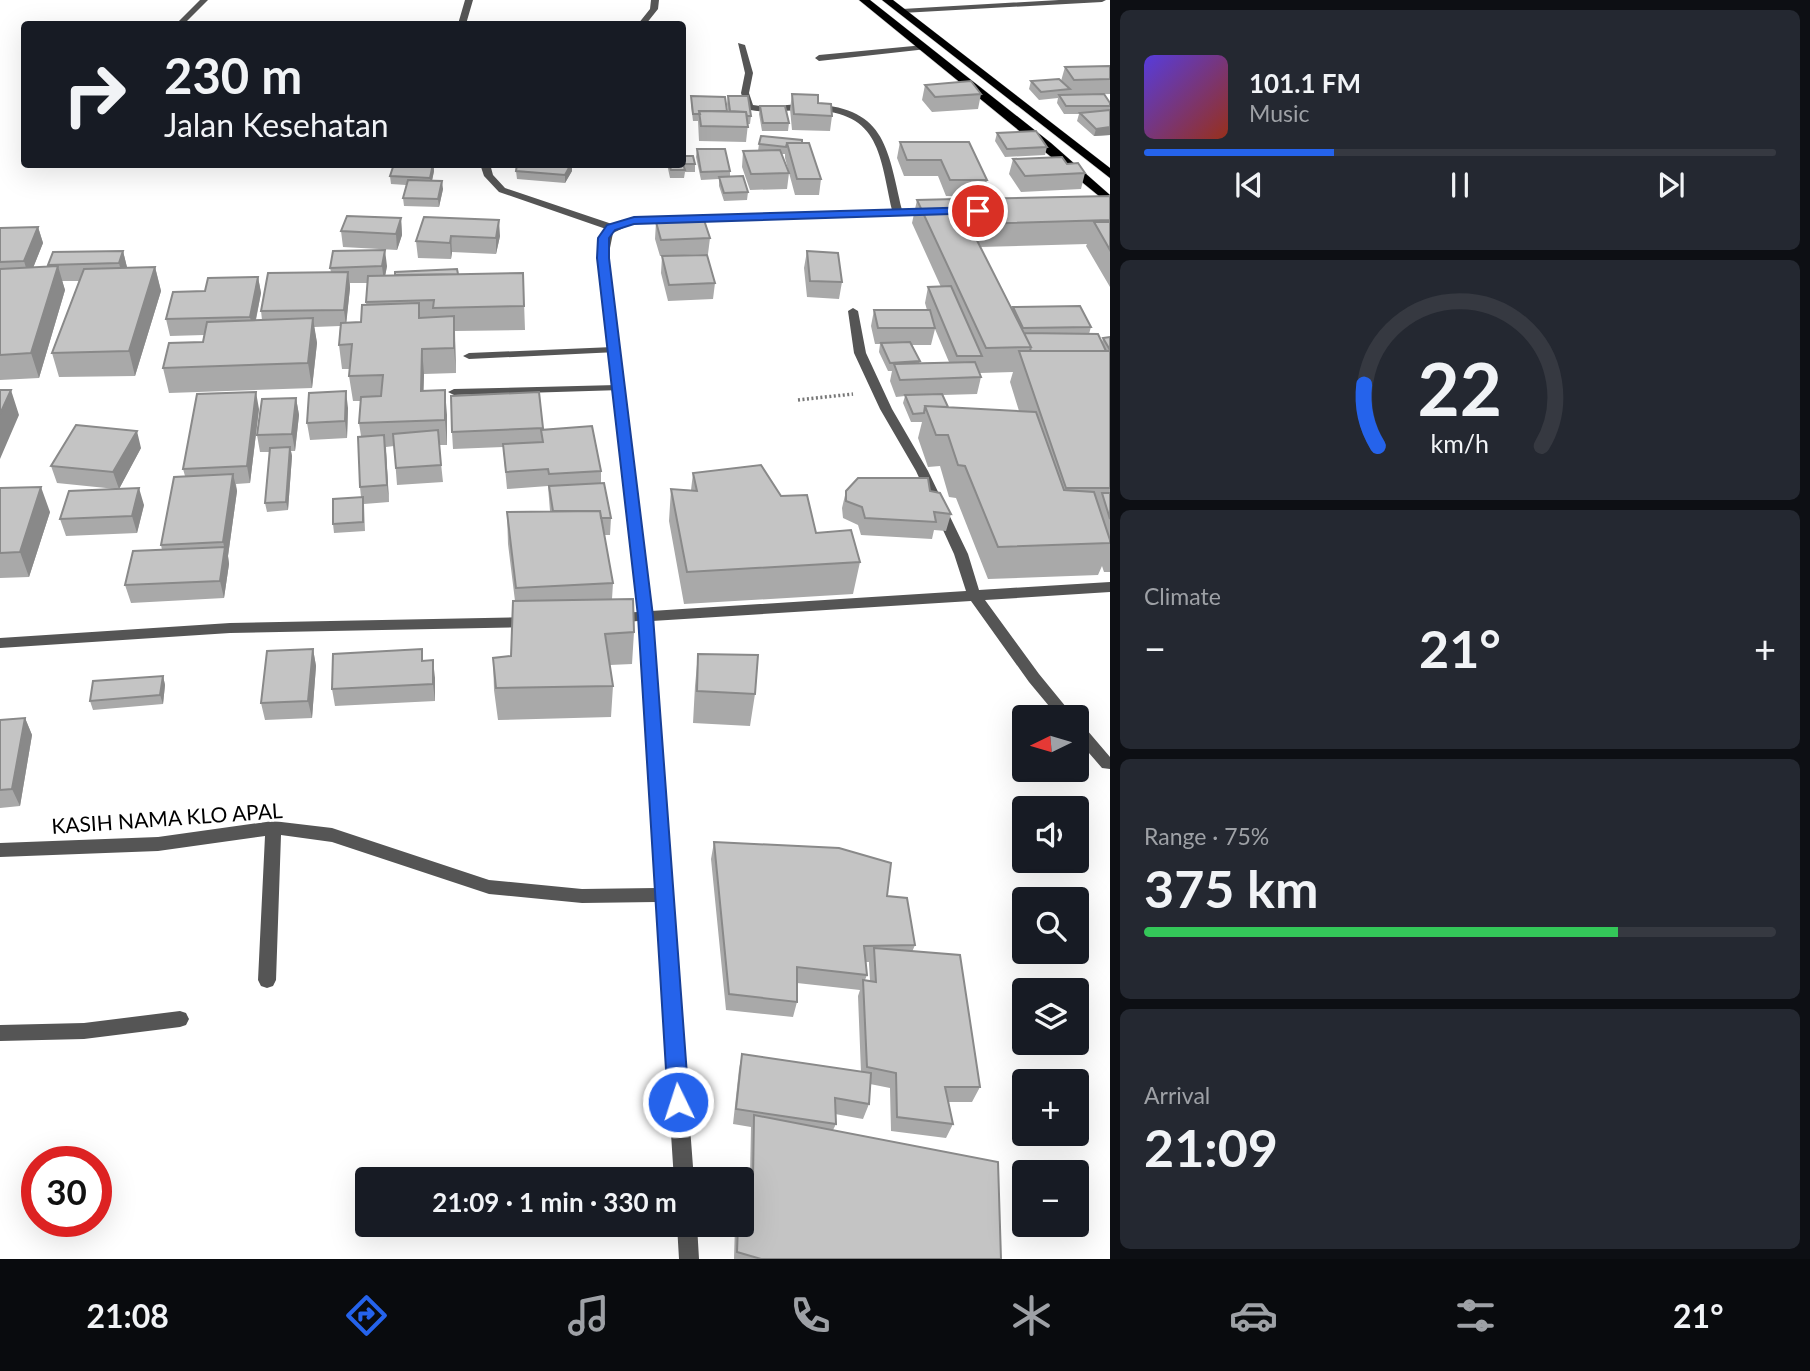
<!DOCTYPE html>
<meta charset="utf-8">
<style>
body{margin:0;font-family:Lato,sans-serif;background:#242831;color:#f1f3f6;height:100vh;display:flex;flex-direction:column;font-size:26px;white-space:nowrap}
*{box-sizing:border-box;margin:0}
p{font-size:23px;color:#9ea1a6}
.icon{flex:none;width:38px;height:38px;fill:none;stroke:currentColor;stroke-width:2;stroke-linecap:round;stroke-linejoin:round}
.map{position:relative;flex:1;overflow:hidden}
.details{display:flex;flex-direction:column;gap:10px;padding:10px;background:#0d0f14;width:700px}
.details>*{flex:none}
.guide{position:absolute;left:21px;top:21px;width:665px;height:147px;border-radius:7px;box-shadow:0 7px 28px #0002;background:#171b24;color:#f1f3f6;overflow:hidden}
.needle{width:46px;rotate:265deg}
.controls{position:absolute;left:1012px;top:705px;display:grid;gap:14px}
.controls a{display:grid;place-items:center;width:77px;height:77px;border-radius:7px;background:#171b24;box-shadow:0 7px 28px #0002;font-size:35px}
.speed{position:absolute;left:21px;top:1146px;display:flex;gap:14px;font-size:35px;font-weight:700;text-align:center}
.speed>*{display:grid;place-content:center;width:91px;height:91px;border-radius:50%;background:#171b24;box-shadow:0 7px 28px #0002;line-height:1}
.speed .limit{border:10px solid #d22;background:#fff;color:#111}
.pin{position:absolute;display:grid;place-items:center;width:60px;height:60px;color:#fff;margin:-30px;border:4px solid #fff;border-radius:50%;box-shadow:0 2px 7px #0007}
.me{position:absolute;width:77px;margin:-38px;rotate:356deg;stroke-linejoin:round;filter:drop-shadow(0 0 5px #0008)}
.turn{display:flex;align-items:center;gap:24px;height:147px;padding:0 28px;font-size:32px}
.turn .icon{width:91px;height:91px;stroke-width:2.5}
.turn b{display:block;font-size:49px;line-height:60px}
.big{font-size:52px;font-weight:700;line-height:1.1}
.details .widget{flex:1;display:flex;flex-direction:column;justify-content:center;gap:10px;min-width:0;padding:0 24px;border-radius:10px;background:#242831}
.details .dial{align-items:center;gap:0}
.dial svg{height:182px;overflow:visible;fill:none;stroke:#363941;stroke-width:7;stroke-linecap:round;text-anchor:middle}
.dial text{fill:#f1f3f6;stroke:none}
.song{display:flex;align-items:center;gap:21px}
.cover{width:84px;height:84px;border-radius:10px;background:linear-gradient(135deg,hsl(250 70% 55%),hsl(10 70% 35%))}
.played{height:7px;border-radius:4px;background:linear-gradient(90deg,#2563eb 30%,#363941 30%)}
.keys{display:flex;justify-content:space-around;direction:ltr}
.heat{display:flex;justify-content:space-between;align-items:center;font-size:38px;direction:ltr}
.charge{height:10px;border-radius:5px;background:linear-gradient(90deg,#34c759 75%,#363941 0)}
.trip{position:absolute;left:355px;top:1167px;width:399px;height:70px;border-radius:7px;background:#171b24;box-shadow:0 7px 28px #0002;font-weight:700;line-height:70px;text-align:center}
.menu{display:flex;height:112px;justify-content:space-around;align-items:center;background:#090b0e;color:#9ea1a6}
.menu .icon{width:49px;height:49px}
.menu .on{color:#2563eb}
.menu b{font-size:32px;color:#f1f3f6}
main{display:flex;flex:1;min-height:0}
.map>svg:first-child{display:block}
</style>
<main>
<div class="map">
<svg width="1110" height="1259" viewBox="0 0 1110 1259">
<rect width="100%" height="100%" fill="#fff"/>
<g fill="none" stroke-linecap="round" stroke-linejoin="round">
<defs>
<path id="primary" d="M859,0H870L1051,143L1110,195V205Z
M882,0H893L1110,168V178Z"/>
</defs>
<use href="#primary" stroke="#dbdbdb" stroke-width="1"/>
<path stroke="#777" stroke-width="3.5" stroke-dasharray="2 2.5" stroke-linecap="butt" d="M798,400L853,394"/>
<path fill="#555" fill-rule="evenodd" d="M613,347L617,348V352L469,359L463,356L469,353Z
M617,385L621,386V390L454,395L448,392L454,389Z"/>
<path fill="#555" fill-rule="evenodd" d="M200,0H208L184,24H176Z
M465,0H473L466,24H458Z
M651,0H659L658,9L646,24H638L650,9Z
M1059,0H1106L1102,2L902,13L898,11L902,9Z
M738,43L745,45L753,73L749,93L753,105C771,108 789,104 807,104C885,106 887,145 902,210L931,209L936,212L931,215L634,223L613,233L608,258L651,611L966,591L954,554L916,471L880,409L854,353L848,311L853,308L858,311L866,353L892,409L928,471L968,554L979,590L1110,582V592L985,600L1039,674L1075,718H1059L1029,682L971,601L652,621L694,1180H674L656,902L582,903L489,894L332,842L281,835L276,980L273,986L267,988L261,986L258,980L265,836L158,851L0,857V843L158,837L273,821L332,828L489,880L582,889L656,888L638,621L615,623L608,618L615,613L638,612L598,258L599,241L606,229L499,192L484,176L480,164H490L493,175L505,188L612,224L633,217L892,210C879,150 879,110 805,110C785,110 766,114 746,109L741,93L745,73Z
M924,45L928,47L927,49L819,61L815,58L819,55Z
M529,617L536,622L529,627L230,633L0,648V638L230,623Z
M1076,721L1081,723L1110,757V769L1102,768L1076,738Z
M180,1011L186,1013L189,1019L186,1025L180,1027L84,1039L0,1041V1025L84,1023Z
M677,1225H697L699,1259H679Z"/>
<use href="#primary" fill="#000" fill-rule="evenodd"/>
</g>
<path fill="#a9a9a9" fill-rule="evenodd" d="M1110,66V94L1069,95L1110,103V135L1094,136L1077,121L1079,114H1064L1057,103L1058,98L1039,100L1029,89L1031,81H1061L1065,67Z
M925,85L981,94L978,109L932,112L922,100Z
M792,94L818,103L832,116L830,131L792,130L790,109Z
M691,96L728,111L727,104L728,96L751,116L750,124H748L746,142L699,141L698,121H693L691,104Z
M760,106L789,123L788,131H762L759,114Z
M997,133L1047,147L1045,155L1005,157L995,141Z
M900,142L987,180L984,196H946L938,176H904L897,158Z
M802,143L821,179L819,195H795L785,158V154H782L789,173L787,189L750,190L742,167L743,151H758L759,144Z
M697,149L730,171V177L748,192L747,200L724,201L719,186V179L701,180L696,157Z
M1013,159L1067,164L1085,173L1081,189L1021,192L1009,174Z
M394,164H453V166L434,167V171L432,180L443,189L439,207L404,206L403,198L406,185L391,184L390,176Z
M667,164H695V172H685L684,178H670Z
M516,171H572L565,183L517,179Z
M1110,196V287L1086,246L1087,244L980,247L1012,310L1013,307L1091,327L1089,334L1102,342L1103,338L1110,337V572H1104L1102,566L1098,575L988,579L956,498L949,497L940,466L928,467L918,438L922,422H911L903,403L905,396L896,397L890,381L892,371H888L879,352L880,344H875L871,326L874,310H927L925,303L928,287H941L912,223L917,200L963,213L967,199ZM935,329L949,362L919,363L920,361L912,345H931ZM1013,372L1010,382L1019,411L948,407L943,395L977,394L981,377L980,373Z
M424,217L500,236L496,254L452,252L451,259L418,258L416,241Z
M401,218L402,235L397,250L343,247L341,231Z
M656,222L710,238L708,254L660,256L655,239Z
M38,227L43,243L33,268L49,267L48,265L123,251L127,268L155,267L161,291L135,376L59,377L52,353L79,281H62L65,290L39,378L0,380V228Z
M333,251L387,266L385,276L523,273L525,330L455,331L456,373L424,374L423,391L447,415V445H439L443,482L397,485L394,446L386,447L389,502L364,504L365,531L334,533L333,524L361,497L360,487L361,436L359,423L361,401H353L349,376L350,369H342L339,345L340,326L314,327L317,343L312,388L169,393L163,368L203,342L204,335L170,336L166,319L205,291L258,277L261,293L256,320H262L261,311L331,272L330,268ZM350,283H368L366,305L361,322L346,323L350,288Z
M807,251L842,282L839,299L807,297L804,268Z
M662,256L715,283L713,299L668,301L661,273Z
M539,392L543,430L601,471V483L611,518L610,535H604L613,583L612,599L634,632L632,664L610,665L613,686L611,717L498,720L494,690L493,658L511,656L515,601L508,544L507,512L550,511L548,486L507,489L503,447L453,449L452,432Z
M296,398L299,415L295,451H291L292,456L288,510L267,512L265,503L270,452H260L257,435Z
M348,408L347,438L310,440L307,423Z
M259,409L250,483L236,484L237,491L228,556L229,564L224,598L131,603L125,585L162,550L161,545L185,476L183,469Z
M141,448L119,489L144,505L137,533L66,536L60,519L116,489L57,483L51,466Z
M693,473L781,496L816,533L860,562L853,594L684,604L669,521L671,489L691,490Z
M0,488L50,512L29,577L0,578Z
M846,491H930L951,514L946,531L934,530L932,539L861,535L858,525L843,518L842,508Z
M313,649L316,666L312,718L265,720L261,703Z
M422,649L423,661L435,678V701L335,706L332,689Z
M698,654L755,694L750,726L693,723L695,686Z
M163,676L165,685L163,704L93,710L90,701Z
M25,718L32,735L20,806L0,808V720Z
M714,842L887,896L915,945L912,952L980,1087L972,1102H948L953,1124L946,1138L891,1131L890,1088L870,1084L869,1104L863,1119L835,1114L836,1124L833,1130L1001,1259H734L735,1225H742V1180H738L740,1174L750,1177L751,1127L733,1124L739,1069L742,1054L861,1072L858,996L860,990L797,983V1002L793,1017L726,1010L711,859ZM866,962H869V964L870,981L865,980L867,975Z"/>
<path fill="#898989" d="M1110,127V135L1094,136L1096,129Z
M433,164L434,171L431,186L430,178Z
M571,164H572V171L565,183V175Z
M442,181L443,189L439,207L438,199Z
M401,218L402,235L397,250L396,234Z
M499,220L500,236L496,254V238Z
M38,227L43,243L29,278L24,261Z
M451,236L452,252L451,259L450,243Z
M385,250L387,266L384,282L382,266Z
M123,251L127,267L123,280L119,263Z
M58,266L65,290L39,378L31,353Z
M155,267L161,291L135,376L129,351Z
M348,272L350,288L346,326L344,310Z
M258,277L261,293L253,333L250,317Z
M454,316L455,341L456,373L454,348Z
M313,318L317,343L312,388L308,363Z
M422,349L424,374L423,415L421,391Z
M11,390L19,415L0,459V414Z
M445,390L447,415V445L445,420Z
M346,391L348,408L347,438L345,421Z
M256,392L259,409L250,483L247,466Z
M296,398L299,415L295,451L292,434Z
M137,431L141,448L119,489L113,472Z
M384,435L386,452L389,502L387,485Z
M290,447L292,456L288,510L286,502Z
M233,474L237,491L228,556L229,564L224,598L220,581L225,550L223,542Z
M41,487L50,512L29,577L20,552Z
M139,488L144,505L137,533L132,516Z
M313,649L316,666L312,718L308,701Z
M433,660L435,678V701L433,684Z
M163,676L165,685L163,704L160,695Z
M25,718L32,735L20,806L12,789Z"/>
<path fill="#c4c4c4" stroke="#898989" stroke-width="2" d="M1110,66V79L1074,80L1065,67Z
M1059,79L1070,89L1041,92L1031,81Z
M971,81L981,94L935,97L925,85Z
M792,94L818,95V103L831,104L832,116L794,114Z
M1104,94L1110,103V106H1066L1059,95Z
M691,96L725,97L727,111H699L700,114H693Z
M728,96H748L751,116H747L746,112L730,111Z
M760,106H785L789,123H763Z
M1110,110V127L1096,129L1080,113Z
M699,111L746,112L748,127L701,126Z
M1036,131L1047,147L1007,149L997,133Z
M761,136L802,140V143H787L786,147L759,144Z
M900,142H969L987,180H950L941,160H907Z
M787,143H809L821,179H797Z
M697,149H725L730,171L701,172Z
M780,150L789,173L751,174L743,151Z
M682,156H693L695,164H683L685,170H671L669,164H682Z
M1062,157L1067,164L1078,163L1085,173L1025,176L1013,159Z
M394,164H433L430,178L390,176Z
M517,164H571L565,175L516,171Z
M743,176L748,192L724,193L719,177Z
M408,180L442,181L438,199L403,198Z
M1110,196V220L979,224L967,199Z
M956,199L1031,347L986,348L917,200Z
M347,216L401,218L396,234L341,231Z
M424,217L499,220L496,238L451,236L450,243L416,241Z
M704,220L710,238L661,240L656,222Z
M1094,222H1110V250Z
M38,227L24,261L0,262V228Z
M385,250L382,266L330,268L333,251Z
M123,251L119,263L48,265L53,252Z
M807,251L838,253L842,282L810,281Z
M707,255L715,283L669,285L662,256Z
M58,266L31,353L0,355V269Z
M155,267L129,351L52,353L84,269Z
M457,269L458,274L395,275V272Z
M348,272L344,310L261,311L268,273Z
M523,273L524,306L433,308L434,300L366,302L368,276Z
M258,277L250,317L166,319L173,292L205,291L208,278Z
M951,286L982,356H957L928,287Z
M419,303V318L454,316V348L422,349L421,391L445,390V420L359,423L361,397L381,396L383,375L349,376L352,344L339,345L341,323L361,322L362,305Z
M1080,306L1091,327L1023,328L1013,307Z
M874,310H930L935,328H878Z
M313,318L308,363L163,368L169,343L203,342L207,322Z
M1024,333L1098,334L1106,351H1030L1031,347Z
M1110,337V350L1103,338Z
M910,342L920,361L890,363L881,343Z
M1019,351H1110V488H1066Z
M975,362L981,377L900,380L894,364Z
M0,390H11L0,414Z
M346,391L345,421L307,423L309,393Z
M256,392L247,466L183,469L197,394Z
M539,392L543,428L452,432L451,396Z
M942,394L948,407L925,406L924,413L913,414L905,395Z
M296,398L292,434L257,435L262,399Z
M925,406L1036,412L1064,490L1094,492L1110,540V543L998,547L965,466L958,465L948,435H936Z
M76,425L137,431L113,472L51,466Z
M592,426L601,471L549,474L548,469L506,472L503,444L543,442L541,430Z
M438,430L441,465L396,468L393,434Z
M384,435L387,485L360,487L358,437Z
M290,447L286,502L265,503L270,448Z
M761,465L781,496L807,495L816,533L851,530L860,562L687,572L671,489L697,491L693,473Z
M233,474L223,542L161,545L174,477Z
M858,478H928L930,491L940,493L951,514L934,512L936,522L865,518L862,507L846,501V491Z
M604,483L611,518H601L600,511H553L549,486Z
M41,487L20,552L0,553V488Z
M139,488L132,516L60,519L69,491Z
M1102,493H1110V519Z
M363,497V522L333,524V499Z
M600,511L613,583L516,588L507,512Z
M225,547L220,581L125,585L133,551Z
M633,599L634,632L605,634L613,686L496,688L493,658L511,656L513,601Z
M313,649L308,701L261,703L267,651Z
M422,649V661L433,660V684L332,689L333,654Z
M698,654L758,655L755,694L697,691Z
M163,676L160,695L90,701L93,681Z
M25,718L12,789L0,790V720Z
M714,842L839,848L891,863L887,896L907,898L915,945L864,946L867,975L797,967V1002L729,994Z
M874,948L960,955L980,1087H945L953,1124L897,1117L896,1073L867,1067L863,980L876,982Z
M742,1054L871,1073L869,1104L835,1098L836,1124L736,1109Z
M754,1115L998,1162L1001,1259H761L737,1252L738,1225H742V1180H739L740,1174L753,1178Z"/>
<path fill="#2563eb" stroke="#184099" stroke-width="2" d="M978,207L982,208V213L634,224L615,230L609,238V258L653,616L689,1102L686,1109L678,1112L671,1109L668,1102L638,616L597,258L598,238L607,225L634,217Z"/>
<g text-anchor="middle" stroke-width="6" stroke-linejoin="round" paint-order="stroke">
<g font-size="21" fill="#000" stroke="#fff">
<text transform="translate(167 819) rotate(-4)" y="7">KASIH NAMA KLO APAL</text>
</g>
</g>
</svg>
<div class="controls">
<a><svg class="needle" viewBox="-14 -14 28 28"><path d="M0-13l5 13h-10z" fill="#e53935"/><path d="M0 13l5-13h-10z" fill="#9ea1a6"/></svg></a>
<a><svg class="icon" aria-label="sound" viewBox="0 0 24 24"><path d="M4 9h4l5-4v14l-5-4H4zM17 9q2 3 0 6"/></svg></a>
<a><svg class="icon" aria-label="search" viewBox="0 0 24 24"><circle cx="10" cy="10" r="6"/><path d="M15 15l6 6"/></svg></a>
<a><svg class="icon" aria-label="layers" viewBox="0 0 24 24"><path d="M12 4l9 5-9 5-9-5zM3 14l9 5 9-5"/></svg></a>
<a>+</a>
<a>−</a>
</div>
<div class="speed"><div class="limit">30</div></div>
<div class="pin" style="left:978px;top:211px;background:#d93025"><svg class="icon" aria-label="arrive" viewBox="0 0 24 24"><path d="M6 21V4h12l-3 4 3 4H6"/></svg></div>
<svg class="me" style="left:678px;top:1102px" viewBox="-20 -20 40 40"><circle r="17" fill="#2563eb" stroke="#fff" stroke-width="3"/><path d="M0-11L8 9 0 5-8 9z" fill="#fff"/></svg>
<div class="trip">21:09 · 1 min · 330 m</div>
<div class="guide">
<div class="turn"><svg class="icon" aria-label="right" viewBox="0 0 24 24"><path d="M7 20v-9h11M14 6l5 5-5 5"/></svg><div><b>230 m</b>Jalan Kesehatan</div></div>
</div>
</div>
<section class="details">
<div class="widget">
<div class="song"><i class="cover"></i><div><b>101.1 FM</b><p>Music</p></div></div>
<div class="played"></div>
<div class="keys"><svg class="icon" aria-label="previous" viewBox="0 0 24 24"><path d="M18 5L8 12l10 7zM5 5v14"/></svg><svg class="icon" aria-label="pause" viewBox="0 0 24 24"><path d="M8 5v14M16 5v14"/></svg><svg class="icon" aria-label="next" viewBox="0 0 24 24"><path d="M6 5l10 7-10 7zM19 5v14"/></svg></div>
</div>
<div class="widget dial"><svg viewBox="0 0 100 80">
<path d="M14 69A42 42 0 1 1 86 69"/>
<path d="M14 69A42 42 0 0 1 8 42" stroke="#2563eb"/>
<text x="50" y="56" font-size="32" font-weight="700">22</text>
<text x="50" y="72" font-size="11">km/h</text>
</svg></div>
<div class="widget"><p>Climate</p>
<div class="heat"><a>−</a><b class="big">21°</b><a>+</a></div>
</div>
<div class="widget"><p>Range · 75%</p><b class="big">375 km</b><div class="charge"></div></div>
<div class="widget"><p>Arrival</p><b class="big">21:09</b></div>
</section>
</main>
<nav class="menu">
<b>21:08</b>
<svg class="icon on" aria-label="directions" viewBox="0 0 24 24"><path d="M12 3l9 9-9 9-9-9zM9 14v-3h6M13 9l2 2-2 2"/></svg>
<svg class="icon" aria-label="music" viewBox="0 0 24 24"><path d="M9 18V5l10-2v13"/><circle cx="6" cy="18" r="3"/><circle cx="16" cy="16" r="3"/></svg>
<svg class="icon" aria-label="phone" viewBox="0 0 24 24"><path d="M5 4h4l2 5-3 2q2 4 5 5l2-3 5 2v4C11 20 4 13 5 4z"/></svg>
<svg class="icon" aria-label="climate" viewBox="0 0 24 24"><path d="M12 3v18M4 7l16 10M4 17L20 7"/></svg>
<svg class="icon" aria-label="car" viewBox="0 0 24 24"><path d="M5 17H2v-5l4-1 3-4h7l3 4 3 1v5h-3M9 17h6M6 11h13"/><circle cx="7" cy="17" r="2"/><circle cx="17" cy="17" r="2"/></svg>
<svg class="icon" aria-label="filters" viewBox="0 0 24 24"><path d="M4 7h16M4 17h16"/><circle cx="9" cy="7" r="2"/><circle cx="15" cy="17" r="2"/></svg>
<b>21°</b>
</nav>
